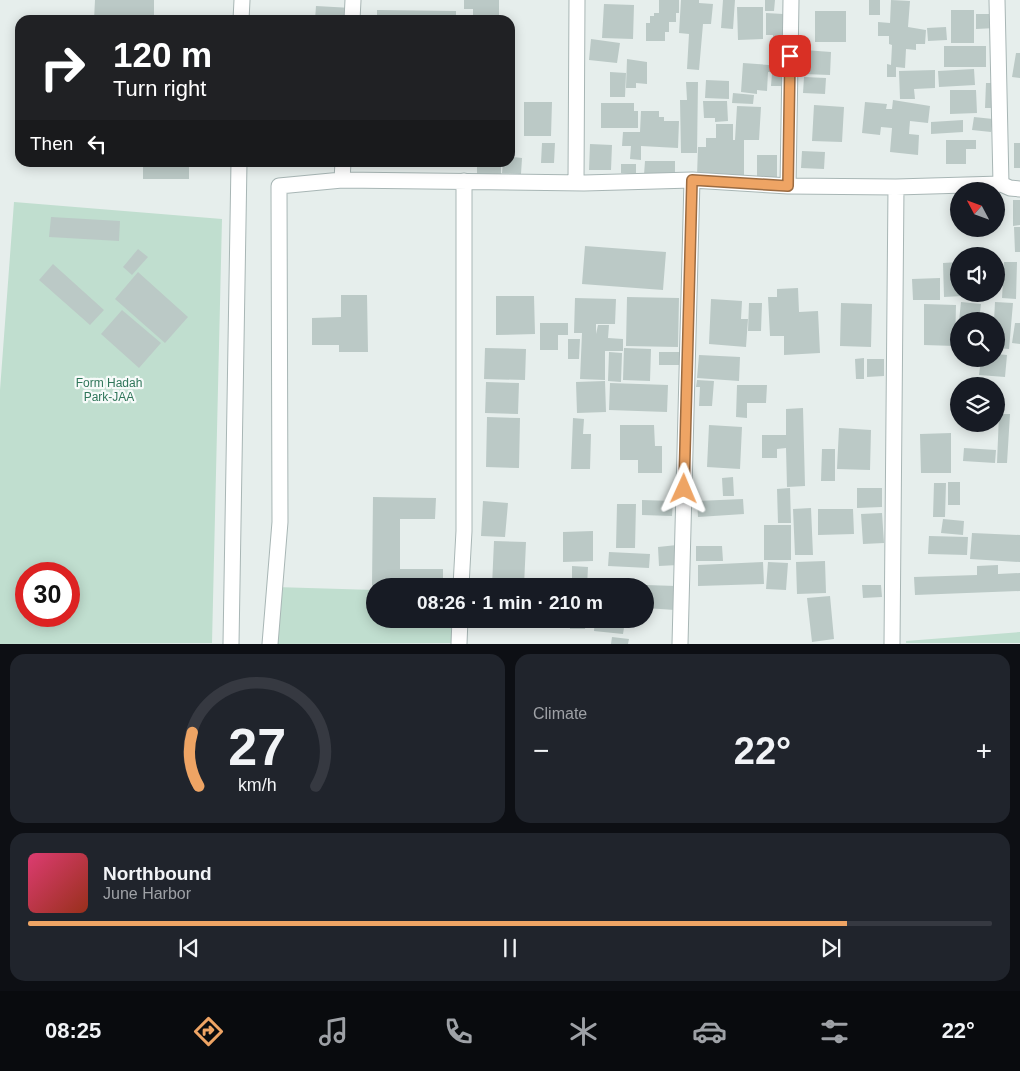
<!DOCTYPE html>
<meta charset="utf-8">
<style>
body{margin:0;font-family:Helvetica,sans-serif;background:#20242c;color:#f1f3f6;height:100vh;display:flex;flex-direction:column;font-size:19px;white-space:nowrap}
*{box-sizing:border-box;margin:0}
p{font-size:16px;color:#9ea1a6}
.icon{flex:none;width:28px;height:28px;fill:none;stroke:currentColor;stroke-width:2;stroke-linecap:round;stroke-linejoin:round}
.map{position:relative;height:644px;overflow:hidden}
.panel{display:flex;flex-direction:column;gap:10px;padding:10px;background:#0d0f14;flex:1}
.panel>*{flex:none}
.hud{position:absolute;left:15px;top:15px;width:500px;height:152px;border-radius:15px;box-shadow:0 2px 12px #0003;background:#202124;color:#fff;overflow:hidden}
.needle{width:32px;rotate:311deg}
.controls{position:absolute;left:950px;top:182px;display:grid;gap:10px}
.controls a{display:grid;place-items:center;width:55px;height:55px;border-radius:50%;background:#171b24;box-shadow:0 2px 12px #0003;font-size:25px}
.speed{position:absolute;left:15px;top:562px;display:flex;gap:10px;font-size:25px;font-weight:700;text-align:center}
.speed>*{display:grid;place-content:center;width:65px;height:65px;border-radius:50%;background:#171b24;box-shadow:0 2px 12px #0003;line-height:1}
.speed .limit{border:8px solid #d22;background:#fff;color:#111}
.pin{position:absolute;display:grid;place-items:center;width:42px;height:42px;color:#fff;margin:-21px;border-radius:10px;box-shadow:0 2px 8px #0006}
.me{position:absolute;width:55px;margin:-28px;rotate:1deg;stroke-linejoin:round;filter:drop-shadow(0 0 4px #0008)}
.turn{display:flex;align-items:center;gap:18px;height:105px;padding:0 15px;font-size:22px}
.turn .icon{width:65px;height:65px;stroke-width:2.5}
.turn b{display:block;font-size:35px;line-height:42px}
.then{display:flex;align-items:center;height:48px;padding:0 15px;background:#0003;gap:10px;font-size:19px}
.big{font-size:38px;font-weight:700;line-height:1.1}
.panel .widget{flex:1;display:flex;flex-direction:column;justify-content:center;gap:8px;min-width:0;padding:0 18px;border-radius:15px;background:#20242c}
.panel .dial{align-items:center;gap:0}
.dial svg{height:130px;overflow:visible;fill:none;stroke:#363941;stroke-width:7;stroke-linecap:round;text-anchor:middle}
.dial text{fill:#f1f3f6;stroke:none}
.song{display:flex;align-items:center;gap:15px}
.cover{width:60px;height:60px;border-radius:8px;background:linear-gradient(135deg,hsl(340 70% 55%),hsl(10 70% 35%))}
.played{height:5px;border-radius:2px;background:linear-gradient(90deg,#eea464 85%,#363941 85%)}
.keys{display:flex;justify-content:space-around;direction:ltr}
.heat{display:flex;justify-content:space-between;align-items:center;font-size:28px;direction:ltr}
.panel .tiles{flex:1;display:grid;gap:10px;grid-template-columns:1fr 1fr}
.widget:last-child{grid-column:span 2}
.trip{position:absolute;left:366px;top:578px;width:288px;height:50px;border-radius:25px;background:#171b24;box-shadow:0 2px 12px #0003;font-weight:700;line-height:50px;text-align:center}
.dock{display:flex;height:80px;justify-content:space-around;align-items:center;background:#090b0e;color:#9ea1a6}
.dock .icon{width:35px;height:35px}
.dock .selected{color:#eea464}
.dock b{font-size:22px;color:#f1f3f6}
.map>svg:first-child{display:block}
</style>
<div class="map">
<svg width="1020" height="644" viewBox="0 0 1020 644">
<rect width="100%" height="100%" fill="#e6eeec"/>
<path fill="#c0decf" fill-rule="evenodd" d="M14,202L222,219L212,643L0,644V390ZM26,574H69V616H26Z
M275,587L375,590V619H459L458,643L272,644Z
M1020,632V643H906V641Z"/>
<path fill="#bbc9c6" d="M95,0H154V20H94Z
M464,0H499V20H473V9H464Z
M659,0H679V13H676V22H669V32H665V41H646V23H650V16H654V13H659Z
M681,0H699V3L713,4L711,24H703L699,70L687,69L689,34L679,33Z
M723,0H735L733,29L721,28Z
M765,0H775L774,11H765Z
M869,0H880V15H869Z
M891,0L910,1L908,27L926,30L925,44H916V50L906,49L905,68L896,67V77H887V64L891,65L892,45L889,44V36H878V22L890,23Z
M604,4L634,5L633,39L602,38Z
M316,6L352,8L351,20H315Z
M737,7H763V39L738,40Z
M377,10L456,11V20H377Z
M951,10H974V43H951Z
M815,11H846V42H815Z
M766,13L783,14L782,44H773V35H766Z
M976,14H996V28L976,29Z
M946,27L947,40L928,41L927,28Z
M591,39L620,43L617,63L589,60Z
M944,46H986V67H944Z
M770,49H784V64H770Z
M804,50L831,52L830,75L803,74Z
M1016,53H1020V78L1012,77Z
M627,59L647,62V84L636,83V88H626Z
M743,63L782,66V73L768,72L767,91L757,90V94L741,92Z
M974,69L975,85L939,87L938,71Z
M935,70V88L914,89L915,99H900L899,71Z
M610,72L626,73L625,97H610Z
M772,73L784,74L783,86H771Z
M804,77L826,78L825,94L803,93Z
M706,80L729,81V99L705,98Z
M686,82H698L697,153H681L680,100H687Z
M986,83H996V108H985Z
M950,90H976L977,113L950,114Z
M733,93L754,95L753,104L732,103Z
M893,100L930,106L928,123L910,121L909,134L919,135L918,155L890,152L892,128L881,127L880,135L862,133L865,102L887,104L886,109H892Z
M703,101H727L728,121L715,122V118H704Z
M524,102H552L551,136H524Z
M601,103H634V111H638V128H601Z
M814,105L844,107L842,142L812,141Z
M737,106L761,107L759,140H744V176H697L698,147H706V138H716V124H733V140H735Z
M641,111H659V117H664V121H679L678,148L641,146V160L630,159L631,146H622L623,132H640Z
M974,117L993,119L991,132L972,130Z
M963,120V132L931,134V122Z
M946,140H976V149H966V164H946Z
M542,143H555L554,163H541Z
M1014,143H1020V168H1014Z
M590,144L612,145L611,170H589Z
M510,146H514L513,157L522,158L521,174L502,173L503,162H510Z
M802,151L825,152L824,169L801,168Z
M757,155H777V178H757Z
M645,161H675V175H644Z
M143,162H189V179H143Z
M477,162H501V175H477Z
M621,164H636V174L621,173Z
M1013,200H1020V225L1013,226Z
M51,217L120,221L119,241L49,237Z
M1014,227H1020V252H1015Z
M585,246L666,252L663,290L582,284Z
M138,249L148,257L132,275L123,267Z
M959,262V294H963V296L944,297L943,263Z
M1004,262H1017L1016,299L1002,298Z
M53,264L104,310L90,325L39,280Z
M138,272L188,317L165,343L115,299Z
M940,278V300H913L912,279Z
M798,288L799,312L818,311L820,353L784,355V336H770L768,297H777V289Z
M341,295H367L368,352H339V345H312V318L341,317Z
M496,296H534L535,334L496,335Z
M627,297L679,298L678,347L626,346Z
M575,298L616,299L615,324H596V334L598,325H609L608,338L623,339V351H605V380L580,379L582,333H574Z
M711,299L742,301L741,319H748L746,347L709,344Z
M961,302L981,304L979,321H959Z
M995,302L1013,303L1009,349L996,348V321H994Z
M749,303H762L761,331H748Z
M841,303L872,304L871,347L840,346Z
M924,304L956,305L955,346L924,345Z
M122,310L161,343L139,368L101,334Z
M540,323H568V335H558V350H540Z
M1015,323H1020V344L1012,343Z
M568,339H580L579,359H568Z
M485,348L526,349L525,380L484,379Z
M624,348L651,349L650,381L623,380Z
M609,352L622,353L621,382L608,381Z
M659,352H680V365H659Z
M996,354L1007,355L1005,377L979,375L981,359H996Z
M699,355L740,357L739,381L697,378Z
M864,358V379H856L855,359Z
M867,359H884V376L867,377Z
M697,380L714,381L712,406H699L700,387H696Z
M605,381L606,412L577,413L576,382Z
M486,382L519,383L518,414L485,413Z
M610,383L668,385L667,412L609,410Z
M737,385H767L766,403H747V418L736,417Z
M803,408L805,486L787,487L786,448L777,449V458H762V435H786V409Z
M999,414H1010L1007,463H997Z
M487,417L520,418L519,468L486,467Z
M573,418L584,419L583,434H591L590,469H571Z
M620,425H654L655,446H662V473H638V460H620Z
M709,425L742,427L740,469L707,467Z
M839,428L871,430L870,470L837,469Z
M951,433V473H921L920,434Z
M964,448L996,450L995,463L963,461Z
M822,449H835V481H821Z
M733,477L734,496H723L722,478Z
M948,482H960V505H948Z
M934,483H946L945,517H933Z
M790,488L791,523H778L777,489Z
M857,488H882V507L857,508Z
M373,497L436,498L435,519H400V569H443V586L372,585Z
M743,499L744,514L698,517L697,501Z
M642,500L673,501L672,516L642,515Z
M483,501L508,503L505,537L481,536Z
M617,504H636L635,548H616Z
M811,508L813,555H795L793,509Z
M818,509H853L854,534L818,535Z
M882,513L884,543L863,544L861,514Z
M943,519L964,521L963,535L941,533Z
M764,525H791V560H764Z
M593,531V561L563,562V532Z
M972,533L1020,535V562L970,559Z
M929,536L968,537L967,555L928,554Z
M494,541L526,542L524,586H492Z
M677,545L678,565L659,566L658,547Z
M696,546H722L723,561H696Z
M609,552L650,554L649,568L608,566Z
M825,561L826,593L797,594L796,562Z
M763,562L764,584L698,586V565Z
M768,562L788,563L786,590L766,589Z
M998,565V574L1020,573V591L915,595L914,577L977,575V566Z
M572,566L588,567L587,586H572Z
M590,579H615V586H590Z
M646,585L676,586L675,610L645,608Z
M862,585H881L882,597L863,598Z
M830,596L834,639L812,642L807,598Z
M570,619H586L585,629H570Z
M595,619L625,621L623,634L594,631Z
M612,637L629,639L628,644H611Z"/>
<g fill="none" stroke-linecap="round" stroke-linejoin="round">
<defs>
<path id="street" d="M997,0L1001,184
M241,20L242,0
M352,20L353,0
M342,180L584,183L692,180L788,186L896,187L1001,184L1010,188L1020,189
M576,182L577,0
M788,186L791,0
M461,586L464,531V181
M231,644L239,162
M270,644L280,522L279,186L342,180L343,162
M459,644L460,619
M680,644L692,180
M892,644L896,187"/>
</defs>
<use href="#street" stroke="#a8b6b5" stroke-width="17"/>
<use href="#street" stroke="#fff" stroke-width="15"/>
</g>
<g fill="none" stroke-linecap="round" stroke-linejoin="round">
<defs>
<path id="route" d="M684,489L692,180L788,186L790,56"/>
</defs>
<use href="#route" stroke="#9b6b41" stroke-width="12"/>
<use href="#route" stroke="#eea464" stroke-width="9"/>
</g>
<g text-anchor="middle" stroke-width="4.5" stroke-linejoin="round" paint-order="stroke">
<g font-size="12" fill="#30765a" stroke="#f6faf9">
<text x="109" y="387">Form Hadah<tspan x="109" dy="14">Park-JAA</tspan></text>
</g>
</g>
</svg>
<div class="controls">
<a><svg class="needle" viewBox="-14 -14 28 28"><path d="M0-13l5 13h-10z" fill="#e53935"/><path d="M0 13l5-13h-10z" fill="#9ea1a6"/></svg></a>
<a><svg class="icon" aria-label="sound" viewBox="0 0 24 24"><path d="M4 9h4l5-4v14l-5-4H4zM17 9q2 3 0 6"/></svg></a>
<a><svg class="icon" aria-label="search" viewBox="0 0 24 24"><circle cx="10" cy="10" r="6"/><path d="M15 15l6 6"/></svg></a>
<a><svg class="icon" aria-label="layers" viewBox="0 0 24 24"><path d="M12 4l9 5-9 5-9-5zM3 14l9 5 9-5"/></svg></a>
</div>
<div class="speed"><div class="limit">30</div></div>
<div class="pin" style="left:790px;top:56px;background:#d93025"><svg class="icon" aria-label="arrive" viewBox="0 0 24 24"><path d="M6 21V4h12l-3 4 3 4H6"/></svg></div>
<svg class="me" style="left:684px;top:489px" viewBox="-20 -20 40 40"><path d="M0-17L14 15 0 8-14 15z" fill="#eea464" stroke="#fff" stroke-width="4"/></svg>
<div class="trip">08:26 · 1 min · 210 m</div>
<div class="hud">
<div class="turn"><svg class="icon" aria-label="right" viewBox="0 0 24 24"><path d="M7 20v-9h11M14 6l5 5-5 5"/></svg><div><b>120 m</b>Turn right</div></div>
<div class="then">Then<svg class="icon" aria-label="left" viewBox="0 0 24 24"><path d="M17 20v-9H6M10 6l-5 5 5 5"/></svg></div>
</div>
</div>
<section class="panel">
<div class="tiles">
<div class="widget dial"><svg viewBox="0 0 100 80">
<path d="M14 69A42 42 0 1 1 86 69"/>
<path d="M14 69A42 42 0 0 1 10 36" stroke="#eea464"/>
<text x="50" y="56" font-size="32" font-weight="700">27</text>
<text x="50" y="72" font-size="11">km/h</text>
</svg></div>
<div class="widget"><p>Climate</p>
<div class="heat"><a>−</a><b class="big">22°</b><a>+</a></div>
</div>
<div class="widget">
<div class="song"><i class="cover"></i><div><b>Northbound</b><p>June Harbor</p></div></div>
<div class="played"></div>
<div class="keys"><svg class="icon" aria-label="previous" viewBox="0 0 24 24"><path d="M18 5L8 12l10 7zM5 5v14"/></svg><svg class="icon" aria-label="pause" viewBox="0 0 24 24"><path d="M8 5v14M16 5v14"/></svg><svg class="icon" aria-label="next" viewBox="0 0 24 24"><path d="M6 5l10 7-10 7zM19 5v14"/></svg></div>
</div>
</div>
</section>
<nav class="dock">
<b>08:25</b>
<svg class="icon selected" aria-label="directions" viewBox="0 0 24 24"><path d="M12 3l9 9-9 9-9-9zM9 14v-3h6M13 9l2 2-2 2"/></svg>
<svg class="icon" aria-label="music" viewBox="0 0 24 24"><path d="M9 18V5l10-2v13"/><circle cx="6" cy="18" r="3"/><circle cx="16" cy="16" r="3"/></svg>
<svg class="icon" aria-label="phone" viewBox="0 0 24 24"><path d="M5 4h4l2 5-3 2q2 4 5 5l2-3 5 2v4C11 20 4 13 5 4z"/></svg>
<svg class="icon" aria-label="climate" viewBox="0 0 24 24"><path d="M12 3v18M4 7l16 10M4 17L20 7"/></svg>
<svg class="icon" aria-label="car" viewBox="0 0 24 24"><path d="M5 17H2v-5l4-1 3-4h7l3 4 3 1v5h-3M9 17h6M6 11h13"/><circle cx="7" cy="17" r="2"/><circle cx="17" cy="17" r="2"/></svg>
<svg class="icon" aria-label="filters" viewBox="0 0 24 24"><path d="M4 7h16M4 17h16"/><circle cx="9" cy="7" r="2"/><circle cx="15" cy="17" r="2"/></svg>
<b>22°</b>
</nav>
